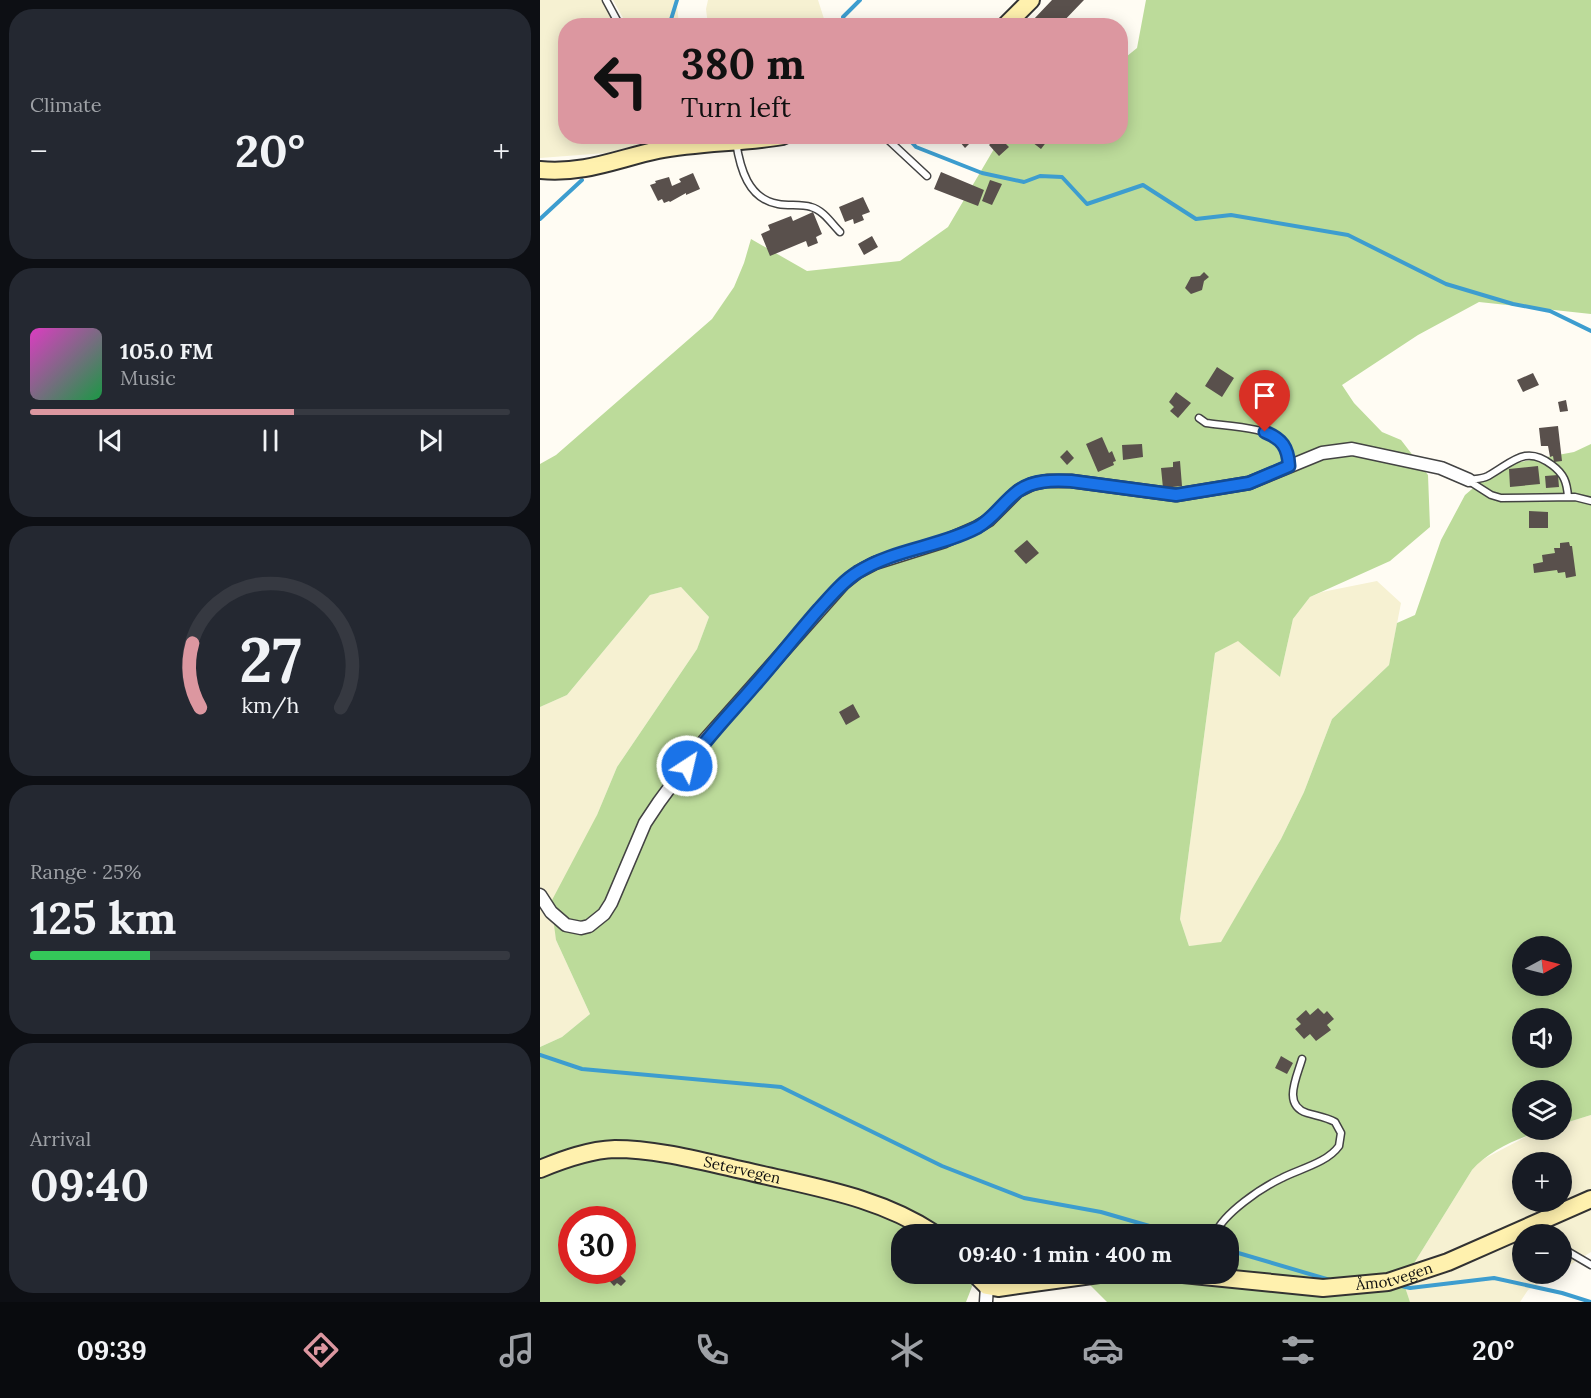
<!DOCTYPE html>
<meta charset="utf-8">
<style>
body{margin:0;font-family:Lora,serif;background:#242831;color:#f1f3f6;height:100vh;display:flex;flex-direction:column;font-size:22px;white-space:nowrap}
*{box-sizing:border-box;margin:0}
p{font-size:20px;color:#9ea1a6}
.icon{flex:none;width:33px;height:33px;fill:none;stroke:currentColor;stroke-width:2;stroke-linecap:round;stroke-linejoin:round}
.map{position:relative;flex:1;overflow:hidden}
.details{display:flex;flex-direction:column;gap:9px;padding:9px;background:#0d0f14;width:540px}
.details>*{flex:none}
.banner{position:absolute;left:18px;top:18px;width:570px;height:126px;border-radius:24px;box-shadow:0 3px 15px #0003;background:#dc97a0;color:#111;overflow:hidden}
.needle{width:39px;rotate:83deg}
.fabs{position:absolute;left:972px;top:936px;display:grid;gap:12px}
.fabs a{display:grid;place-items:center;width:60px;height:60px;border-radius:50%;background:#171b24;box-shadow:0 3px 15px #0003;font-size:30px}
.speed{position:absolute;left:18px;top:1206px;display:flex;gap:12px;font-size:30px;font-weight:700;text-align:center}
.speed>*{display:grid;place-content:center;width:78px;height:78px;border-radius:50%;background:#171b24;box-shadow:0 3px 15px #0003;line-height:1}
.speed .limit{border:9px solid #d22;background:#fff;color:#111}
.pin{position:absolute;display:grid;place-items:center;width:51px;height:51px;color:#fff;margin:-62px -26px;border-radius:50% 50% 50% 0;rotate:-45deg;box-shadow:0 0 6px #0007}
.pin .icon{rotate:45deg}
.me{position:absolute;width:66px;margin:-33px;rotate:35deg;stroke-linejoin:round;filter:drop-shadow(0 0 4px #0008)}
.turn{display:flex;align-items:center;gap:21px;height:126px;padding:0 24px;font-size:27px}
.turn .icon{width:78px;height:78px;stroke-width:2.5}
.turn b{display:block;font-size:42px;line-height:51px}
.big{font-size:45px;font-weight:700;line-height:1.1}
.details .card{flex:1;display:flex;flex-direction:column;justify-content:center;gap:9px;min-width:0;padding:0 21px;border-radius:24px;background:#242831}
.details .dial{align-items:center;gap:0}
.dial svg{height:156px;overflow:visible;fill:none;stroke:#363941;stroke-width:7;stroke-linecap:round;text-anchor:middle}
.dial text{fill:#f1f3f6;stroke:none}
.song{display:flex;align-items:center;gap:18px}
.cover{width:72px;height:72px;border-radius:9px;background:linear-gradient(135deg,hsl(310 70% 55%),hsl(140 70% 35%))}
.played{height:6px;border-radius:3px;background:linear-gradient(90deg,#dc97a0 55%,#363941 55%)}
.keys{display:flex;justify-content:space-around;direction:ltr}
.heat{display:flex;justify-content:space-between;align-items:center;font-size:33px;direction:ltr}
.charge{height:9px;border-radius:4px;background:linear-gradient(90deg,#34c759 25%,#363941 0)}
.trip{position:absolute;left:351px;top:1224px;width:348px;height:60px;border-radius:24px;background:#171b24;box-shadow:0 3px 15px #0003;font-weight:700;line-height:60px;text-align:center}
.dock{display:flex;height:96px;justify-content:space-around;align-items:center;background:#090b0e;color:#9ea1a6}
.dock .icon{width:42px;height:42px}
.dock .selected{color:#dc97a0}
.dock b{font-size:27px;color:#f1f3f6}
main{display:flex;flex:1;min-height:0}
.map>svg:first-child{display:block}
</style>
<main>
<section class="details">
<div class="card"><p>Climate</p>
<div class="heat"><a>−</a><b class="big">20°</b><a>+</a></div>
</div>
<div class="card">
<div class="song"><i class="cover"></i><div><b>105.0 FM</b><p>Music</p></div></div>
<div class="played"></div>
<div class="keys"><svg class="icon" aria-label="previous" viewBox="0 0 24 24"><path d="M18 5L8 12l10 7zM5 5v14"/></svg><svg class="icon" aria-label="pause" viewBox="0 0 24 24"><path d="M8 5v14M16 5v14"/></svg><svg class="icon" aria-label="next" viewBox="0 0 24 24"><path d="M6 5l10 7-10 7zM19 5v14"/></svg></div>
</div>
<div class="card dial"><svg viewBox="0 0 100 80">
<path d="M14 69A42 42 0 1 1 86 69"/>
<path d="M14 69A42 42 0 0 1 10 36" stroke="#dc97a0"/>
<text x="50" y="56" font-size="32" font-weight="700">27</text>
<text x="50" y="72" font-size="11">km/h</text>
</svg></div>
<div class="card"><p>Range · 25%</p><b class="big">125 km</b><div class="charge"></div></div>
<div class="card"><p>Arrival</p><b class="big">09:40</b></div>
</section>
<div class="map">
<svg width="1051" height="1302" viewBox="0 0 1051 1302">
<rect width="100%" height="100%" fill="#fffcf3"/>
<path fill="#f6f1d2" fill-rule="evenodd" d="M0,0H62L76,25L26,26V136L123,137L120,139L66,153L0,158Z
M73,0H135L137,5L139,25H87Z
M168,0H278L286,25H168L166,9Z
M837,581L861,603L849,665L792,719L764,792L741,839L681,943L649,946L640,919L675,653L698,640L740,677L753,619L770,597L782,592Z
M141,587L169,617L157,649L77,767L57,815L16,940L50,1014L22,1037L0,1047V707L27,695L110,595Z
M1051,1115V1252L1022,1270V1234H982V1274H1015L988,1290L980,1302H870L863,1281L932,1170L940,1161L993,1133L1005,1130H1022V1124ZM982,1162H1022V1202H982Z"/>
<path fill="#bcdb9a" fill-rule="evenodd" d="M606,0H1051V314L939,302L878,335L802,385L814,403L842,432L861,440L888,475L890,527L850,561L770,597L753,619L740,677L698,641L675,653L640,919L649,946L681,942L741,839L764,792L792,719L849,665L857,623L875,615L901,540L925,495L959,466L1034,452L1051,444V1115L1022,1124V1090H982V1130H1005C980,1137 949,1150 932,1170L863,1281L870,1302H567L539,1274H688V1234H362V1274H432L433,1284L426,1302H0V1047L22,1037L50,1014L16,940L11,902L57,815L77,767L157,649L169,617L141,587L110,595L27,695L0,707V464L16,455L172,319L194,287L204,263L211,239L267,271L360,261L408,227L461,137L580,136L581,61L597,48ZM982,946H1022V986H982ZM982,1018H1022V1058H982ZM32,1220H82V1270H32Z"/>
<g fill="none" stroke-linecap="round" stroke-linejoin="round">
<path stroke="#3d9dcf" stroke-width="4" d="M129,26L137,0
M305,26L303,17L320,0
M366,136L376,147L442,173L484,182L500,176L522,177L547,204L603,185L656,219L691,215L808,235L906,284L973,304L1010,311L1051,331
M0,219L42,180
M0,1055L42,1069L241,1087L402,1166L484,1198L561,1212L637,1234
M688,1250L790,1280
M857,1285L870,1288L954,1278L1022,1293L1051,1302"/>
</g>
<path fill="#59504c" d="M512,0H544L519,26H498L493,20Z
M415,136H446L438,144L434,139L425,148Z
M458,136L469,147L459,156L449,145Z
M489,136H511L501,149L488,139Z
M401,172L444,190L438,206L394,189Z
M153,173L160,189L146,195V193L130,202L129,201L124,203L122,199L118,201L110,185L116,183L115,181L129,177L132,186L141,182L139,179Z
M450,180L462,184L452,205L442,201Z
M323,197L330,212L322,215L324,220L314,224L313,219L305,222L299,207Z
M273,212L282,234L276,237L278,243L268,247L266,241L230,256L221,234L230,230L228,225L251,216L253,221Z
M332,236L338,247L324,255L318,244Z
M664,272L669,277L664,281L662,290L651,294L645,288L651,277L660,276Z
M677,367L694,378L682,397L665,386Z
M993,373L999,385L983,392L977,380Z
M636,392L651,403L638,418L630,411L634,407L629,402Z
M1026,400L1028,411L1020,412L1018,402Z
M1018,426L1022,461L1014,462L1013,456L1010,457L1008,446H1001L999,428Z
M562,437L569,453L572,451L576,461L573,462L574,465L558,472L546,444Z
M602,444L603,457L583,460L582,445Z
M527,450L534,458L527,465L520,457Z
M640,461L642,486L623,488L621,468L633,467V462Z
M998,466L1000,484L970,487L969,469Z
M1018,475L1019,487L1006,488L1005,476Z
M989,511L1008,512V528H989Z
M487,540L499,553L486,564L474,551Z
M1029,542L1030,546H1032L1036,576L1026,578L1025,572L1018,573L1017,570L994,573L993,564L1003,562L1002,555L1015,553L1014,548H1020V543Z
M313,704L320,717L306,725L299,712Z
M778,1008L784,1014L787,1011L794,1019L787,1025L791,1030L776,1041L770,1034L764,1039L755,1029L761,1024L756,1019L766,1010L770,1015Z
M741,1056L753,1063L747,1074L735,1068Z
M68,1270H75L86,1281L81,1286L77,1283L74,1286L64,1275Z"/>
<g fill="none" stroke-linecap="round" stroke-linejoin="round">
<defs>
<path id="lane" d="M66,0L80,26
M344,136L387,176
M196,142C200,168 208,199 238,204C249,206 261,204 271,207C283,210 292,224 300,232
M659,418L666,423C686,426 730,427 744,443C749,449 749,459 749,466
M929,480C935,479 942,479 948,476C972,463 985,444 1012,465C1024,474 1027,482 1028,497
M929,481L951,495L961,498L1035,497L1051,501
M993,1226L1002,1234
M675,1234C684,1213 721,1188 742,1178C759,1169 787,1163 799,1146L801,1133L795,1122C786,1117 777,1116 767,1113C742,1105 757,1077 762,1059
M1022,1248L1051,1265"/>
<path id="street" d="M0,895L11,912L26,925L41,928L49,926L64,914L71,903L105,823L119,802L164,741L303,584L318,572L335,563L405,541L437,527L449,520L478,491L492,484L507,481H531L636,495L709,483L782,453L812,449L901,468L929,480
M446,1302L447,1286"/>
<g id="secondary">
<path d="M465,26L491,0"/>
<path d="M0,170C46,174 76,159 118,150C159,142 202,143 243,136"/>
<path id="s1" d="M0,1169C24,1159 49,1150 75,1149C118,1149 164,1162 206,1171C272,1187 338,1196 395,1234"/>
<path d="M435,1274L447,1286L458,1288L559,1274"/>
<path id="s2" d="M643,1274L783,1288L848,1282L908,1262L1051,1199"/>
</g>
</defs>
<use href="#lane" stroke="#434343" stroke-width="9"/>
<use href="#street" stroke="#434343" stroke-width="15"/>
<use href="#secondary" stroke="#323232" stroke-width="20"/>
<use href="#lane" stroke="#fff" stroke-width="6"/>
<use href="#street" stroke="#fff" stroke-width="12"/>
<use href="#secondary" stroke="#fff1ae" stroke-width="16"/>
</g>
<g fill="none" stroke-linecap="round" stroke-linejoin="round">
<defs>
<path id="route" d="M147,766C167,737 191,713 214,686C236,661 257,634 279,609C291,596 303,581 318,572C354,549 400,547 438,527C454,518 463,502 478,491C493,480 513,480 531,481L636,495L709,483L749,466C748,447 742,439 725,432"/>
</defs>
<use href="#route" stroke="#114b97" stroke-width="15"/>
<use href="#route" stroke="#1a73e8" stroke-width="10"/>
</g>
<g text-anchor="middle" stroke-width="6" stroke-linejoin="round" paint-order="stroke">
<g font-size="15" fill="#101010" stroke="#fff">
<text dy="5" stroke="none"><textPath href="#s1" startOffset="207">Setervegen</textPath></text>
<text dy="5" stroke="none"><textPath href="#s2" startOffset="213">Åmotvegen</textPath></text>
</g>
</g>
</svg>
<div class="fabs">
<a><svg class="needle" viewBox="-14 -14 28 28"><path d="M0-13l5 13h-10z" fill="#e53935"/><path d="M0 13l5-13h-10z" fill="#9ea1a6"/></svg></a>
<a><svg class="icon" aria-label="sound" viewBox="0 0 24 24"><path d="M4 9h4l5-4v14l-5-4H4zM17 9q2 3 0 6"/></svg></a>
<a><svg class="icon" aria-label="layers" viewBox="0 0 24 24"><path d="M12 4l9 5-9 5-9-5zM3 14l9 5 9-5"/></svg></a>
<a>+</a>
<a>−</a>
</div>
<div class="speed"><div class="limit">30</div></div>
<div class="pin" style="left:725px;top:432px;background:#d93025"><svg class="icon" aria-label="arrive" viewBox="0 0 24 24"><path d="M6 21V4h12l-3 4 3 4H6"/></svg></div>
<svg class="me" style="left:147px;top:766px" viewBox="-20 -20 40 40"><circle r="17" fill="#1a73e8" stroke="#fff" stroke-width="3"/><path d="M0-11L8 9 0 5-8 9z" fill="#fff"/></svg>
<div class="trip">09:40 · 1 min · 400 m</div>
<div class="banner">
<div class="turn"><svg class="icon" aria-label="left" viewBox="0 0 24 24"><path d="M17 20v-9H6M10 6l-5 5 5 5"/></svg><div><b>380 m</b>Turn left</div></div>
</div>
</div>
</main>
<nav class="dock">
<b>09:39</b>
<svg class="icon selected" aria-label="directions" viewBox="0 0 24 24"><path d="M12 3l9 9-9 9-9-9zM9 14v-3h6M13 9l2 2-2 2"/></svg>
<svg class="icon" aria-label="music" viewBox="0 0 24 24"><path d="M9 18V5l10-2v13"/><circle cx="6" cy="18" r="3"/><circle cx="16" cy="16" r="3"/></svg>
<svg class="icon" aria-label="phone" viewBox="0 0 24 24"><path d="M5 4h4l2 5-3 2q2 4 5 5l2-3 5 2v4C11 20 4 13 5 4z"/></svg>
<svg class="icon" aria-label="climate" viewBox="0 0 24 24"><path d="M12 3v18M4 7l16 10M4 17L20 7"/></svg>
<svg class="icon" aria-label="car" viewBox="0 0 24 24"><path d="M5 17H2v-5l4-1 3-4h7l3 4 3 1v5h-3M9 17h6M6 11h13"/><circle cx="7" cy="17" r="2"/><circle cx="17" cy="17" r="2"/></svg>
<svg class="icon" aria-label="filters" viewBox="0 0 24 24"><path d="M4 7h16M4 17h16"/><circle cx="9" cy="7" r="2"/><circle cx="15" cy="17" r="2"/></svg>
<b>20°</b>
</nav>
